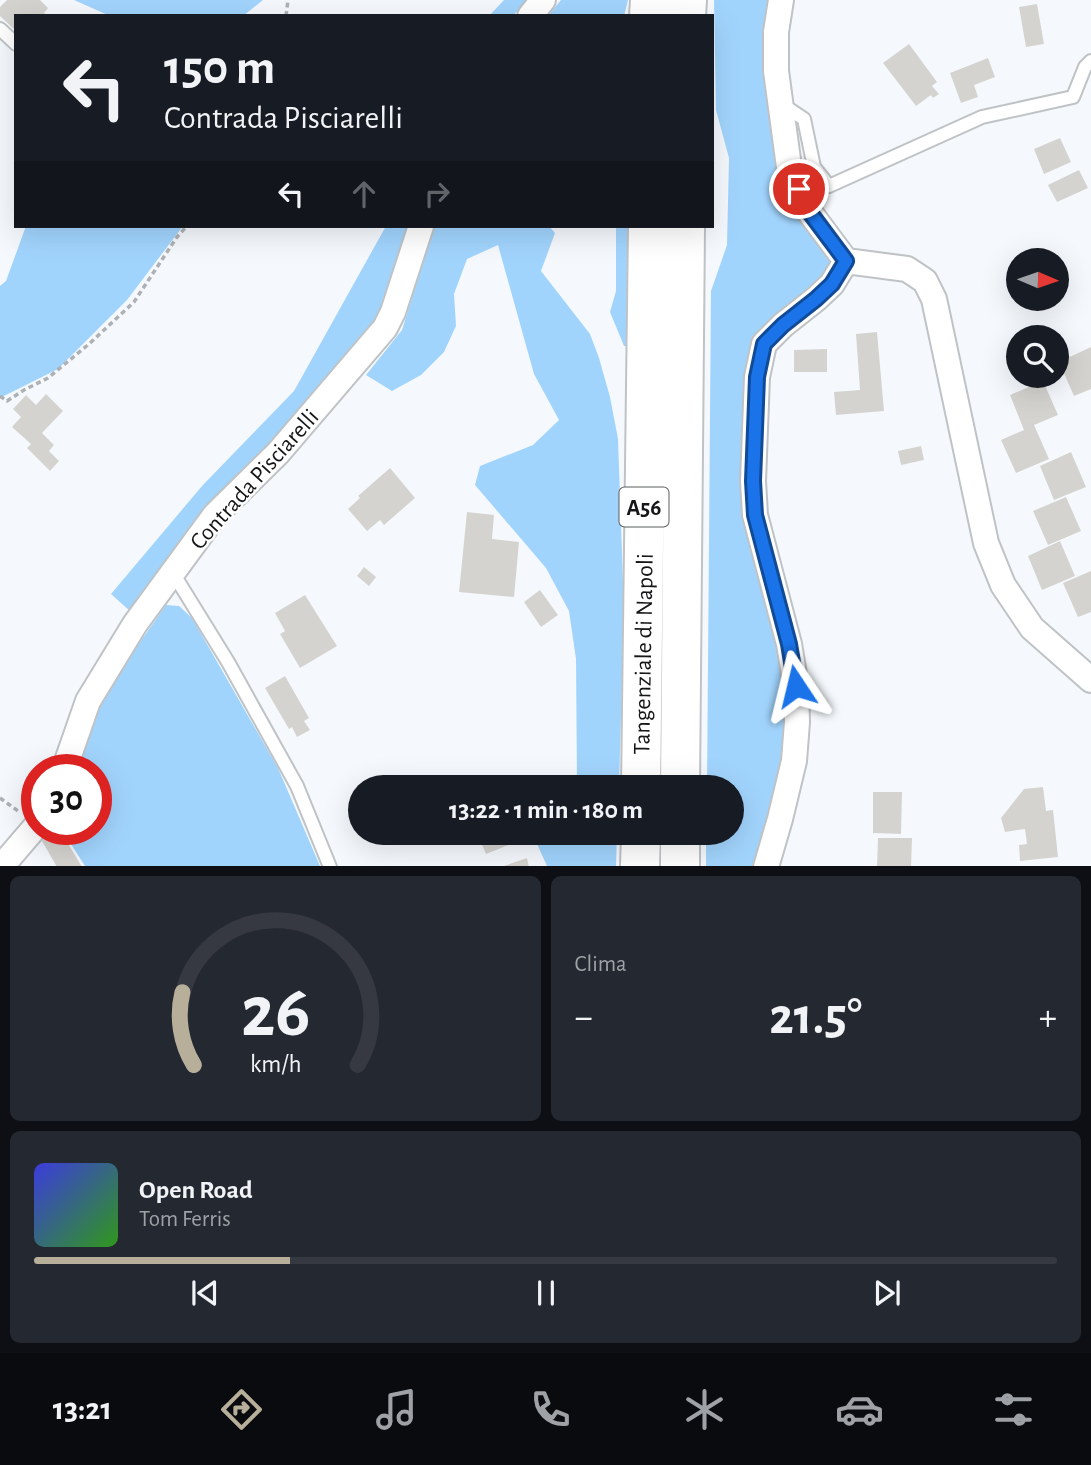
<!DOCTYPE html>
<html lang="it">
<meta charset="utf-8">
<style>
body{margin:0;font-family:"Alegreya Sans",sans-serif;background:#242831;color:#f1f3f6;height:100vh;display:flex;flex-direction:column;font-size:26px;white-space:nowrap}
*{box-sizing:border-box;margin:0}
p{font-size:23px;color:#9ea1a6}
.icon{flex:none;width:38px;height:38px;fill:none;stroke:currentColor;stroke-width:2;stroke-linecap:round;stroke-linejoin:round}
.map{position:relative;height:866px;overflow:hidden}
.panel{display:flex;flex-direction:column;gap:10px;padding:10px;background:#0d0f14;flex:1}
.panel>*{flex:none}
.guide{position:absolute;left:14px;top:14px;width:700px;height:214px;border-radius:0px;box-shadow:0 7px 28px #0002;background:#171b24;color:#f1f3f6;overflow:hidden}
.needle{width:46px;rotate:92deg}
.fabs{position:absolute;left:1006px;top:248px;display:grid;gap:14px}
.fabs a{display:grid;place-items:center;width:63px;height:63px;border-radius:50%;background:#171b24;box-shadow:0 7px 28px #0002;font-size:35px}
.speed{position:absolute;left:21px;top:754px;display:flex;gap:14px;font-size:35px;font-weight:700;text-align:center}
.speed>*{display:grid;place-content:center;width:91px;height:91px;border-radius:50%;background:#171b24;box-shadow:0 7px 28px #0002;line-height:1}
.speed .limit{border:10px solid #d22;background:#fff;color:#111}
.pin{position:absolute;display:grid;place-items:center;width:60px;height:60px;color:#fff;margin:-30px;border:4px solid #fff;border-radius:50%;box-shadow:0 2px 7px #0007}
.me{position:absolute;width:77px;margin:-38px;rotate:350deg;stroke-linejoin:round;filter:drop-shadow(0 0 5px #0008)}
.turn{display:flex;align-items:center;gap:24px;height:147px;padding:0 35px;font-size:32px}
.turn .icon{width:91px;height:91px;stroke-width:2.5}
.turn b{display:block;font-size:49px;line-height:60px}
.lanes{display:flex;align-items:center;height:66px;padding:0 35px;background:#0003;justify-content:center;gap:35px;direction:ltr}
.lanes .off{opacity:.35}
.big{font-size:52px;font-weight:700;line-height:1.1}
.panel .tile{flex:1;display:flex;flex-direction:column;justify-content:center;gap:10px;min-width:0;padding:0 24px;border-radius:10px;background:#242831}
.panel .dial{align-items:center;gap:0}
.dial svg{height:182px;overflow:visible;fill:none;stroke:#363941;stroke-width:7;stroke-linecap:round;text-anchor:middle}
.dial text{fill:#f1f3f6;stroke:none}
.song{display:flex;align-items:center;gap:21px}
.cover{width:84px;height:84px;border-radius:10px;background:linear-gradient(135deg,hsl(240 70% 55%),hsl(110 70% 35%))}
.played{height:7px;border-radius:4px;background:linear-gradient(90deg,#b8af9b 25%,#363941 25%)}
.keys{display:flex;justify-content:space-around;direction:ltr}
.heat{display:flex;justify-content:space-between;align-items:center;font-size:38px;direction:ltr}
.panel .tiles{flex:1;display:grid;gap:10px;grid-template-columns:1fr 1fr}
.tile:last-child{grid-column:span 2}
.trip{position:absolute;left:348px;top:775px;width:396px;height:70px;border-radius:35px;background:#171b24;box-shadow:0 7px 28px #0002;font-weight:700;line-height:70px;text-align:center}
.menu{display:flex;height:112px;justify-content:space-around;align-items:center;background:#090b0e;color:#9ea1a6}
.menu .icon{width:49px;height:49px}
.menu .selected{color:#b8af9b}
.menu b{font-size:32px;color:#f1f3f6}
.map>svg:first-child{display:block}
</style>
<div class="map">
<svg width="1091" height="867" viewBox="0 0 1091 867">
<rect width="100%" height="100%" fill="#f5f9fd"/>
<path fill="#a1d4fd" d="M74,0H263L243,16H110Z
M504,0H527L513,16H489Z
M561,0H628L624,16H548Z
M714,0H773L768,80L836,262L750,381L786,699L784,752L757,866L706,867V833H732V788L707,787L711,291L727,245L729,158L716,110Z
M26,226H183L127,300L58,369L0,398V286L6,281Z
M386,226H414L387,309L131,612L111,594L202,486L294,391Z
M434,226H549L555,233L541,271L590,334L599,358L610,397L618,439L624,610L619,787H558L577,783L576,659L569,611L546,568L475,485L480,466L533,445L559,420L534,374L498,245L467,259L454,294L456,326L444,352L421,375L392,391L366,375L402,330Z
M616,226H628L627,346H624L610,312L616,291Z
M166,605L179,606L192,618L278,768L320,866H85L62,830H96V770H74L102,696Z
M532,833H617L616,866H547Z"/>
<path fill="#d5d3cf" d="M7,0H40L48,8L44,13L47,16H16V31L0,16V7Z
M1037,4L1044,44L1026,47L1019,7Z
M909,44L937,82L932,86L939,94L933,98L931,95L916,106L883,63Z
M988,58L995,77L974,85L978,97L961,103L950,73Z
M1060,138L1071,162L1044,174L1034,149Z
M1079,170L1088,188L1057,202L1048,185Z
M877,332L884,411L836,415L834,392L860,390L856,334Z
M1091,347V389L1074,396L1059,362Z
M827,349V372H794V350Z
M1027,376H1050L1030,385Z
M1043,381L1058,415L1034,425L1049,459L1016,473L1001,440L1024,430L1010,395Z
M46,394L63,411L42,433L54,445L49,451L59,461L50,471L27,448L31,444L12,427L21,417L13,409L26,395L36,405Z
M921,446L924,460L901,465L898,451Z
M1071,452L1086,487L1054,500L1040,466Z
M390,468L415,498L384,525L380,520L367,531L348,509L360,498L358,496Z
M1066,497L1081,531L1048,545L1033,511Z
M467,512L494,515L492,539L519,542L514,597L459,592Z
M1060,541L1075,576L1042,590L1028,556Z
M364,567L376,577L369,586L357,576Z
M1091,571V612L1078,617L1063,583Z
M540,590L558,615L541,627L524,602Z
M305,595L337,646L300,668L280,634L285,631L275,613Z
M285,676L309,718L304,721L310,730L297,737L292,727L289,729L265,688Z
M1043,787L1046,811L1053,810L1058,857L1020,861L1019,845L1027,844L1025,829L1005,832L1001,818L1024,789Z
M873,792H902L901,834L873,833Z
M51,830H60L82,867H57L42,841Z
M477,833H512L516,842L486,854Z
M878,838H912L911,867H877Z
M527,858L529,867H504V866Z"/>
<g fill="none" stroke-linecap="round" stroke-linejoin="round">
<defs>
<path id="service" d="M0,29L16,44
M780,103L804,119L814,167L829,186L982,117L1073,97L1085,67L1091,61
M173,573L228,662L297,786L330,867"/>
<path id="minor" d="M530,16L543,0
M846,261L907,269L925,281L934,299L986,543L1003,585L1032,628L1091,680
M64,770L88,701L135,624L215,515L278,453L385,328L393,312L421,226
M1,867L37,825
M766,867L780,819L794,761L797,722L796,686L789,644L755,515L753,481L757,377L764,344L783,325L816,299L832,284L846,261L808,210L789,167L776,71V32L781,0"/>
<path id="motorway" d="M649,16L650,0
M686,16L687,0
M641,788L648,226
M680,788L685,226
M640,867L641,833
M680,867V833"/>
</defs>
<use href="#service" stroke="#bfc3c6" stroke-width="16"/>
<use href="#minor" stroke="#bfc3c6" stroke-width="28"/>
<use href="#motorway" stroke="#bfc3c6" stroke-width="42"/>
<path stroke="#afb2b5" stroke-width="3.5" stroke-dasharray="5 3.5" stroke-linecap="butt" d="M286,16L288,0
M0,396L7,401L24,390L48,378L89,344L134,302L177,237L187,226
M0,798L18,811"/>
<use href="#service" stroke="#fff" stroke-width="12"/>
<use href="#minor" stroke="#fff" stroke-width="24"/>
<use href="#motorway" stroke="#fff" stroke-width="38"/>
</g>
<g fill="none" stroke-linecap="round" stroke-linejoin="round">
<defs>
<path id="route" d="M796,686L789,644L755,515L753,481L757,377L764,344L783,325L816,299L832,284L846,261L808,210L799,189"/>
</defs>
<use href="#route" stroke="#114b97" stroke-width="18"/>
<use href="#route" stroke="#1a73e8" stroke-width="12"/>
</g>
<g text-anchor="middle" stroke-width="5" stroke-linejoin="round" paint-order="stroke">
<rect fill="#fff" stroke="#5b5c5d" stroke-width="2" x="619.5" y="487.5" width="49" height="39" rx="5"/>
<g font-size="23" font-weight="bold" fill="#151617">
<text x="644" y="515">A56</text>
</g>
<g font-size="24" fill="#151617" stroke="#fff">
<text transform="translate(254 479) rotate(-48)" y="8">Contrada Pisciarelli</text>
<text transform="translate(643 654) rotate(-89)" y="8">Tangenziale di Napoli</text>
</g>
</g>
</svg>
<div class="fabs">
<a><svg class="needle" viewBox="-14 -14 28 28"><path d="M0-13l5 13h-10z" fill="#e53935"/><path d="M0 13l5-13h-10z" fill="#9ea1a6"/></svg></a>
<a><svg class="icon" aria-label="search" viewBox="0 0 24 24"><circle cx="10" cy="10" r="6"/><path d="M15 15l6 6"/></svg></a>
</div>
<div class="speed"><div class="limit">30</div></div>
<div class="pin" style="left:799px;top:189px;background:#d93025"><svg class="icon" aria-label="arrive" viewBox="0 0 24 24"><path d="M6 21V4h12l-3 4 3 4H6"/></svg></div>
<svg class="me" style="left:796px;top:686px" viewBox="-20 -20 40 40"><path d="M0-17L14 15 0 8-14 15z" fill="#1a73e8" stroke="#fff" stroke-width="4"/></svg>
<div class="trip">13:22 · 1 min · 180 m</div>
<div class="guide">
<div class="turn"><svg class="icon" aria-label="left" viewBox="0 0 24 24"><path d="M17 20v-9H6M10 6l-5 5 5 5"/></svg><div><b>150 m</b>Contrada Pisciarelli</div></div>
<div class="lanes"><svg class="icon" aria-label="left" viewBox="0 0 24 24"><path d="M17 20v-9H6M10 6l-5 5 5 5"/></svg><svg class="icon off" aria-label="ahead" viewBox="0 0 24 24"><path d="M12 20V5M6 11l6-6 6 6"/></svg><svg class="icon off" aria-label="right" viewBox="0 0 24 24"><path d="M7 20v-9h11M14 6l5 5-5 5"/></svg></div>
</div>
</div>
<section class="panel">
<div class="tiles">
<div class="tile dial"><svg viewBox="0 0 100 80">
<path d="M14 69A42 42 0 1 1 86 69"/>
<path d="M14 69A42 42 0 0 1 9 37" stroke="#b8af9b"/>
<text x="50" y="56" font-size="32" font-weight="700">26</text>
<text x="50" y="72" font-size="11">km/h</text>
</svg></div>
<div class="tile"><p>Clima</p>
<div class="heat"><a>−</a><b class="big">21.5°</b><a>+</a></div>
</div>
<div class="tile">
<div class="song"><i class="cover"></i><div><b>Open Road</b><p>Tom Ferris</p></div></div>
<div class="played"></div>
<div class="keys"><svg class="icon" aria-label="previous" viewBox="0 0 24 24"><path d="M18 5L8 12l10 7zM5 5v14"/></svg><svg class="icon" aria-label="pause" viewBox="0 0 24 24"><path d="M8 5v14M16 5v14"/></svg><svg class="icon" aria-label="next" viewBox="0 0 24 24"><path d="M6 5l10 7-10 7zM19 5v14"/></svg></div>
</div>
</div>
</section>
<nav class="menu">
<b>13:21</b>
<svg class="icon selected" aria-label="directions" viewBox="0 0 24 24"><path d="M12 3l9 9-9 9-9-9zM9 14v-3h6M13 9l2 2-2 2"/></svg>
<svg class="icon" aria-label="music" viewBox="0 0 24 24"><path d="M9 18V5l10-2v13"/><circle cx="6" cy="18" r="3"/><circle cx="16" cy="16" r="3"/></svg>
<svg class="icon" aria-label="phone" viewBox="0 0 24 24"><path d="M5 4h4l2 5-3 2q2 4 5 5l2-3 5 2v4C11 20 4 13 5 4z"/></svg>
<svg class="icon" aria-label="climate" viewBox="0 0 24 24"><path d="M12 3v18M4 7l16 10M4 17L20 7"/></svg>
<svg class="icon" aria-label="car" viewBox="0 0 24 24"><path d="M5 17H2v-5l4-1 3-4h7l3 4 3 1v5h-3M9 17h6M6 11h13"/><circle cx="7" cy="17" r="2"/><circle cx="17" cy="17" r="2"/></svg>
<svg class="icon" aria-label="filters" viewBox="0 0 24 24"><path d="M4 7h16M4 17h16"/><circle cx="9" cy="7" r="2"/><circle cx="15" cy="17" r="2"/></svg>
</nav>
